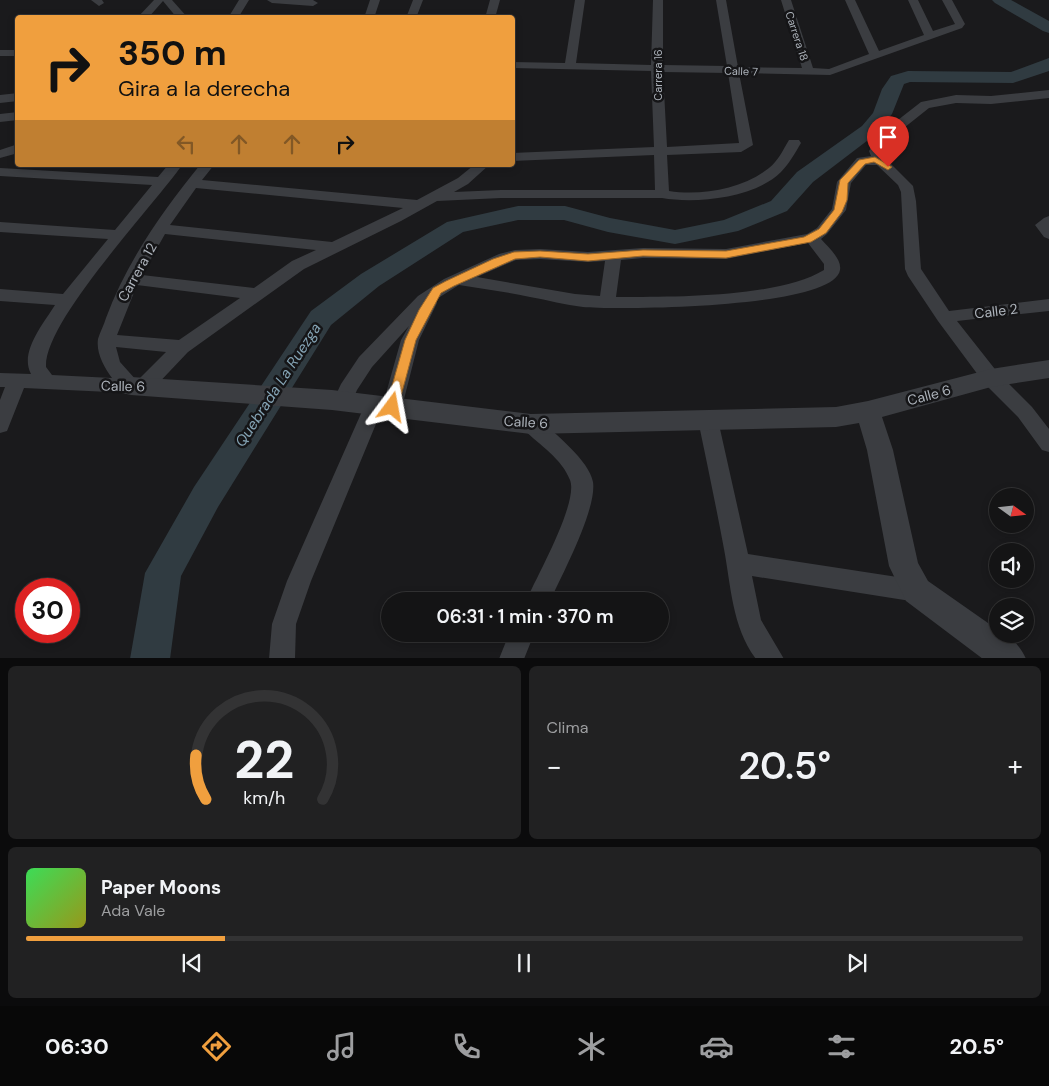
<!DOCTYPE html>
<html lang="es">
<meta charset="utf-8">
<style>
body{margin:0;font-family:"DM Sans",sans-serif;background:#212122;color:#f1f3f6;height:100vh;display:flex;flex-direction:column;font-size:19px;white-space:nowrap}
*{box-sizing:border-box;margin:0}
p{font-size:16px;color:#9d9ea0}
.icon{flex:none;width:28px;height:28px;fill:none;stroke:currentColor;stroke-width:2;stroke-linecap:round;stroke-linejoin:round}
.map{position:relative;height:658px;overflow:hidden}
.details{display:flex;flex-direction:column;gap:8px;padding:8px;background:#0b0b0c;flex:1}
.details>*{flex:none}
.banner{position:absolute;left:15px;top:15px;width:500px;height:152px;border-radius:5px;box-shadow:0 2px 8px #0003,0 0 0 1px #333334;background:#f09f3e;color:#111;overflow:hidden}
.needle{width:32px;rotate:105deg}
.tools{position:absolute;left:989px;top:488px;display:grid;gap:10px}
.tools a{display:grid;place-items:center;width:45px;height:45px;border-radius:50%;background:#141415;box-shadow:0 2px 8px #0003,0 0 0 1px #333334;font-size:25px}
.speed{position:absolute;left:15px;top:578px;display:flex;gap:10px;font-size:25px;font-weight:700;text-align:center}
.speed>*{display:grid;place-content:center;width:65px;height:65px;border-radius:50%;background:#141415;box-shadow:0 2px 8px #0003,0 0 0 1px #333334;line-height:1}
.speed .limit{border:8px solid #d22;background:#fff;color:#111}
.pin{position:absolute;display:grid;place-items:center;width:42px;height:42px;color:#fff;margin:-51px -21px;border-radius:50% 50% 50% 0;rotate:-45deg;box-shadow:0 0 5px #0007}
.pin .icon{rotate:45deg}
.me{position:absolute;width:55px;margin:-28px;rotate:13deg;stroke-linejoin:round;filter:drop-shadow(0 0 4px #0008)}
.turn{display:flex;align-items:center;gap:18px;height:105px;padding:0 20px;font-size:22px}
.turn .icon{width:65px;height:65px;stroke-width:2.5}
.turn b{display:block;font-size:35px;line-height:42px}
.lanes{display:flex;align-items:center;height:48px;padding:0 20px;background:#0003;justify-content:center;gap:25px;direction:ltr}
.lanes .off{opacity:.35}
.big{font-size:38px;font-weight:600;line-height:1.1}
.details .widget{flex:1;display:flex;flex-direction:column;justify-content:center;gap:8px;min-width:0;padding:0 18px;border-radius:8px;background:#212122}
.details .dial{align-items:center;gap:0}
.dial svg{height:130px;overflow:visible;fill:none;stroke:#333334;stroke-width:7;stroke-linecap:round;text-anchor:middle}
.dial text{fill:#f1f3f6;stroke:none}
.song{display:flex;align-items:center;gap:15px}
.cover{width:60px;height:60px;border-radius:8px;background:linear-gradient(135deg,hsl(130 70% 55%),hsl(60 70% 35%))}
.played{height:5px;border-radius:2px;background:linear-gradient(90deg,#f09f3e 20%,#333334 20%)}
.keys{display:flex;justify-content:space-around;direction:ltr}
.heat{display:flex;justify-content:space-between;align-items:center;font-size:28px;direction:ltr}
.details .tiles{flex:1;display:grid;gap:8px;grid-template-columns:1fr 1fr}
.widget:last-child{grid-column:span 2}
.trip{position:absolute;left:381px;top:592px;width:288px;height:50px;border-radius:25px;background:#141415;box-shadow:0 2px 8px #0003,0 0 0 1px #333334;font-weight:600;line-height:50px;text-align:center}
.menu{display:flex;height:80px;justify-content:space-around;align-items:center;background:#080808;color:#9d9ea0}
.menu .icon{width:35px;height:35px}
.menu .on{color:#f09f3e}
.menu b{font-size:22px;color:#f1f3f6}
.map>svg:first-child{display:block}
</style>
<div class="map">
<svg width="1049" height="659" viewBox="0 0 1049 659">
<rect width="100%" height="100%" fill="#1a1a1c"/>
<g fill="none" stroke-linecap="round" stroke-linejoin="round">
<path fill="#303b41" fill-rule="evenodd" d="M992,0H1011L1049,21V33L1043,31L995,3Z
M1049,58V71L1013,83L910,82L904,84L892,114L876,134L813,182L787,211L738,231L675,244L608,232L564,220H518L463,232L379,286L331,325L218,507L181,576L170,659H130L145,573L194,487L311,311L361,274L447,222L518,206H565L610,218L675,230L724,220L771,201L797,172L862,126L873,113L882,89L891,76L908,71L1011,72Z"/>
<path fill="#3b3d41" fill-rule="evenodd" d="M91,0H102L104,3L99,6Z
M154,0H172L188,18H177L163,1L148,18H137Z
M239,0H249L238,18H228Z
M267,0H313L318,3L313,6L272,3Z
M370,0H380L374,18H364Z
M413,0H423L416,18H406Z
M490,0H500L495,18H485Z
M575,0H585L576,63L651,65L653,0H663V65L727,66L716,0H726L738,67L802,68L781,0H791L813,68L829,69L869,54L845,0H855L879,51L924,35L908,0H918L933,31L955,24L942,0H952L965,24L962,28L830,75L739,73L753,145L741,152L667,155L669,191C701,196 743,189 769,168C778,161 783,150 789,140H799L801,143C795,153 789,164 781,172C755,198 696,204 662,198H501L437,201L401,221L304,269L188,352L151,391L131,393L24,388L7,431L0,433V400L5,387H0V373L31,374C19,352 44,323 55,305L0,301V289L63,294L108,239L0,232V222L115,230L152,185L0,176V168L158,177L168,165H182C152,208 44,321 46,367L52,375L112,378C104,367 96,353 98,339C100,332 104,325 106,318C127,261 164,209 200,165H214L202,180L417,200L458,178L474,165H489L468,184L454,192L501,190H655L654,155L512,161V153L654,147L651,71L512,68V62L565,63ZM663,72L728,73L739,143L667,147ZM196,188L403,208L332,242L170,225ZM165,234L316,250L292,261L254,288L142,275ZM137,285L240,298L179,340L117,335ZM116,347L166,352L137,381L120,362Z
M0,50H18V56H0Z
M1049,90V98L991,104L956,103L929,108L890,139L883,151L885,158L913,186L916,201L921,269L949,311L1049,299V311L957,321L998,373L1032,407L1049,429V452L1042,450L1018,417L984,383L938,321L908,276L905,269L901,192L898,185L877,165H866L851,183L846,210L827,234L821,239C828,247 842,259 840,270C834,309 617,310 583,307C565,305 548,300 530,297C507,292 483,289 459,285L435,300L437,303L419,340L402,407L399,412L392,415L385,412L383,407L311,581L296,624L295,659H269L272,624L287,581L367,400L374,397L381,400L383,404L401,340L409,326L372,367L357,390L350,406L343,408L336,406L333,401L341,384L359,357L418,296L444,279L499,254L515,250L540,249L588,252L643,248L726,249L807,234L817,228L832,209L837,182L857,158L871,156L869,151L880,134L921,102L956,95L991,96ZM808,243L824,264V270C778,298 671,297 616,297L621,260L643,258L726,259ZM540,259L588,262L605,261L600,296L575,294L477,277L516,260Z
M18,93V101L0,103V95Z
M18,112V120L0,122V114Z
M18,144V153L0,158V150Z
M1049,216V239L1044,237L1035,225L1044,218Z
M708,412L715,415L718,420L748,554L917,580L925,583L929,591L925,599L917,602L752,576L761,620L784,659H756C732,627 731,586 724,549C716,506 707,463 698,420L701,415Z
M531,416L538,418C554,433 589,460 593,482C597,509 562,575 550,601H526C536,578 579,502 570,480C562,459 540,445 524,430L521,424L524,418Z
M509,634H534L524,659H499Z"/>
<path fill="#3b3d41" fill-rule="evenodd" d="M1049,360V378L991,387L882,417L893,450L918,563L928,581L998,630V634C1010,634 1022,648 1026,659H983L906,601L889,566L867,450L859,423L836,427L531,434L332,410L131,395L122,393L119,386L122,379L131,377L332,390L531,414L836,407L868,401L991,369Z"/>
</g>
<path fill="#f09f3e" stroke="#9c6728" d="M875,157L892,167L888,170L874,162L865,164L848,183L847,200L842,212L826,233L811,242L726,258L643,256L588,261L540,257L515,259L454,286L441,293L416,340L397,411H388L386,407L405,340L419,310L433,288L446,281L493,259L514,252L540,251L588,254L643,250L726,251L804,237L819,229L834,210L840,180L859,160Z"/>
<g text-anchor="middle" stroke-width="5" stroke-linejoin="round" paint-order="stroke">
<g font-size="11" fill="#adb3bb" stroke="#151517">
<text transform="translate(797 36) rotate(72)" y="4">Carrera 18</text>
<text transform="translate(741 71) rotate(2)" y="4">Calle 7</text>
<text transform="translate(658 75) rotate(-90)" y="4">Carrera 16</text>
</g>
<g font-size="14" fill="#adb3bb" stroke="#151517">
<text transform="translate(137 272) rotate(-61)" y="5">Carrera 12</text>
<text transform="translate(996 311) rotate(-7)" y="5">Calle 2</text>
<text transform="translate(123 386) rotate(1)" y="5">Calle 6</text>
<text transform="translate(929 395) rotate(-15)" y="5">Calle 6</text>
<text transform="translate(526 422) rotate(3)" y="5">Calle 6</text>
</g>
<g font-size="15" font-style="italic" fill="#85a4b5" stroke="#151517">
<text transform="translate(278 385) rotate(-57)" y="5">Quebrada La Ruezga</text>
</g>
</g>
</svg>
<div class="tools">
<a><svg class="needle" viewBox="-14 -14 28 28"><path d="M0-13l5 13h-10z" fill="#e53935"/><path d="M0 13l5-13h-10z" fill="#9d9ea0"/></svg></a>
<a><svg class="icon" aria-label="sound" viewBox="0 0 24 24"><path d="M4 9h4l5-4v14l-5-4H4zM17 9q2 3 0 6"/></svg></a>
<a><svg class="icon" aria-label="layers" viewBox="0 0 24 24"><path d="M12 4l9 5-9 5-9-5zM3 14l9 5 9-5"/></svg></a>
</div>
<div class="speed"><div class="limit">30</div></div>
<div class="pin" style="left:888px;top:167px;background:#d93025"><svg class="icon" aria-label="arrive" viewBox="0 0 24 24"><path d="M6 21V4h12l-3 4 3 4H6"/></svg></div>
<svg class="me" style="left:392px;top:407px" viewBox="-20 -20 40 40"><path d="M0-17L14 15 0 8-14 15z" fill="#f09f3e" stroke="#fff" stroke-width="4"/></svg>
<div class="trip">06:31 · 1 min · 370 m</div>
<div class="banner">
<div class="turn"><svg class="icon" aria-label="right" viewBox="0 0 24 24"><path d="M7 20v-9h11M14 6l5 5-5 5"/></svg><div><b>350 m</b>Gira a la derecha</div></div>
<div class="lanes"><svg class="icon off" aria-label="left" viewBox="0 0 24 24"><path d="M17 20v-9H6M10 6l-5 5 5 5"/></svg><svg class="icon off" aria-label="ahead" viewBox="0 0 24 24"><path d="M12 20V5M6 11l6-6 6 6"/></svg><svg class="icon off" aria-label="ahead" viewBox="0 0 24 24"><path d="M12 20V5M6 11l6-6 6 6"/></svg><svg class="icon" aria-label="right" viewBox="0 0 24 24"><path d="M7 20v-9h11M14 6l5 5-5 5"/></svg></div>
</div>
</div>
<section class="details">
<div class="tiles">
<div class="widget dial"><svg viewBox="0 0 100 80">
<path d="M14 69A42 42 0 1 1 86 69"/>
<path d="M14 69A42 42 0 0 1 8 42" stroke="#f09f3e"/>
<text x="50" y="56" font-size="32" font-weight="700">22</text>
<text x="50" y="72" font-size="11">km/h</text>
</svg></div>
<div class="widget"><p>Clima</p>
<div class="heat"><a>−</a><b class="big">20.5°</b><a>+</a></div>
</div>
<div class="widget">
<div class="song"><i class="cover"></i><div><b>Paper Moons</b><p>Ada Vale</p></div></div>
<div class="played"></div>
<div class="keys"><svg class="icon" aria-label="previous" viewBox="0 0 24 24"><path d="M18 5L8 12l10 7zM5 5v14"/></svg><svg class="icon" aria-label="pause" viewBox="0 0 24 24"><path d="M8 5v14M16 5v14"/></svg><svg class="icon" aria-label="next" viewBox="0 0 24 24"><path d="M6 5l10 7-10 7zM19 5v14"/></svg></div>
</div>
</div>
</section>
<nav class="menu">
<b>06:30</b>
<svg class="icon on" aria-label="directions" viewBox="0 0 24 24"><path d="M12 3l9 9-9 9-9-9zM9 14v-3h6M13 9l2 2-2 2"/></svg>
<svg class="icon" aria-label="music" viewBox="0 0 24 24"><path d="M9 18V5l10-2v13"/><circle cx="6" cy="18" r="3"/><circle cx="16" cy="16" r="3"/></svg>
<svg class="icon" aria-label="phone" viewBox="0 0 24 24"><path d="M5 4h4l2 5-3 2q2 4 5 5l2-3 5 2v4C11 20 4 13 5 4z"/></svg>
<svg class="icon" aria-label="climate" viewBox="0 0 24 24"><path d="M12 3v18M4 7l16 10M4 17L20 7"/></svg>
<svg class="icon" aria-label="car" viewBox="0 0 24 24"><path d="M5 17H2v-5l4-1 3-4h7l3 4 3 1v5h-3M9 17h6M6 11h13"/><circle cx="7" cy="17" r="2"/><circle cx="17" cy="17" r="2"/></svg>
<svg class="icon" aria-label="filters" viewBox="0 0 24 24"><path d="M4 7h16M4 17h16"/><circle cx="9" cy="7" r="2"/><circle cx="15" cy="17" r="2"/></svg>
<b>20.5°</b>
</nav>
